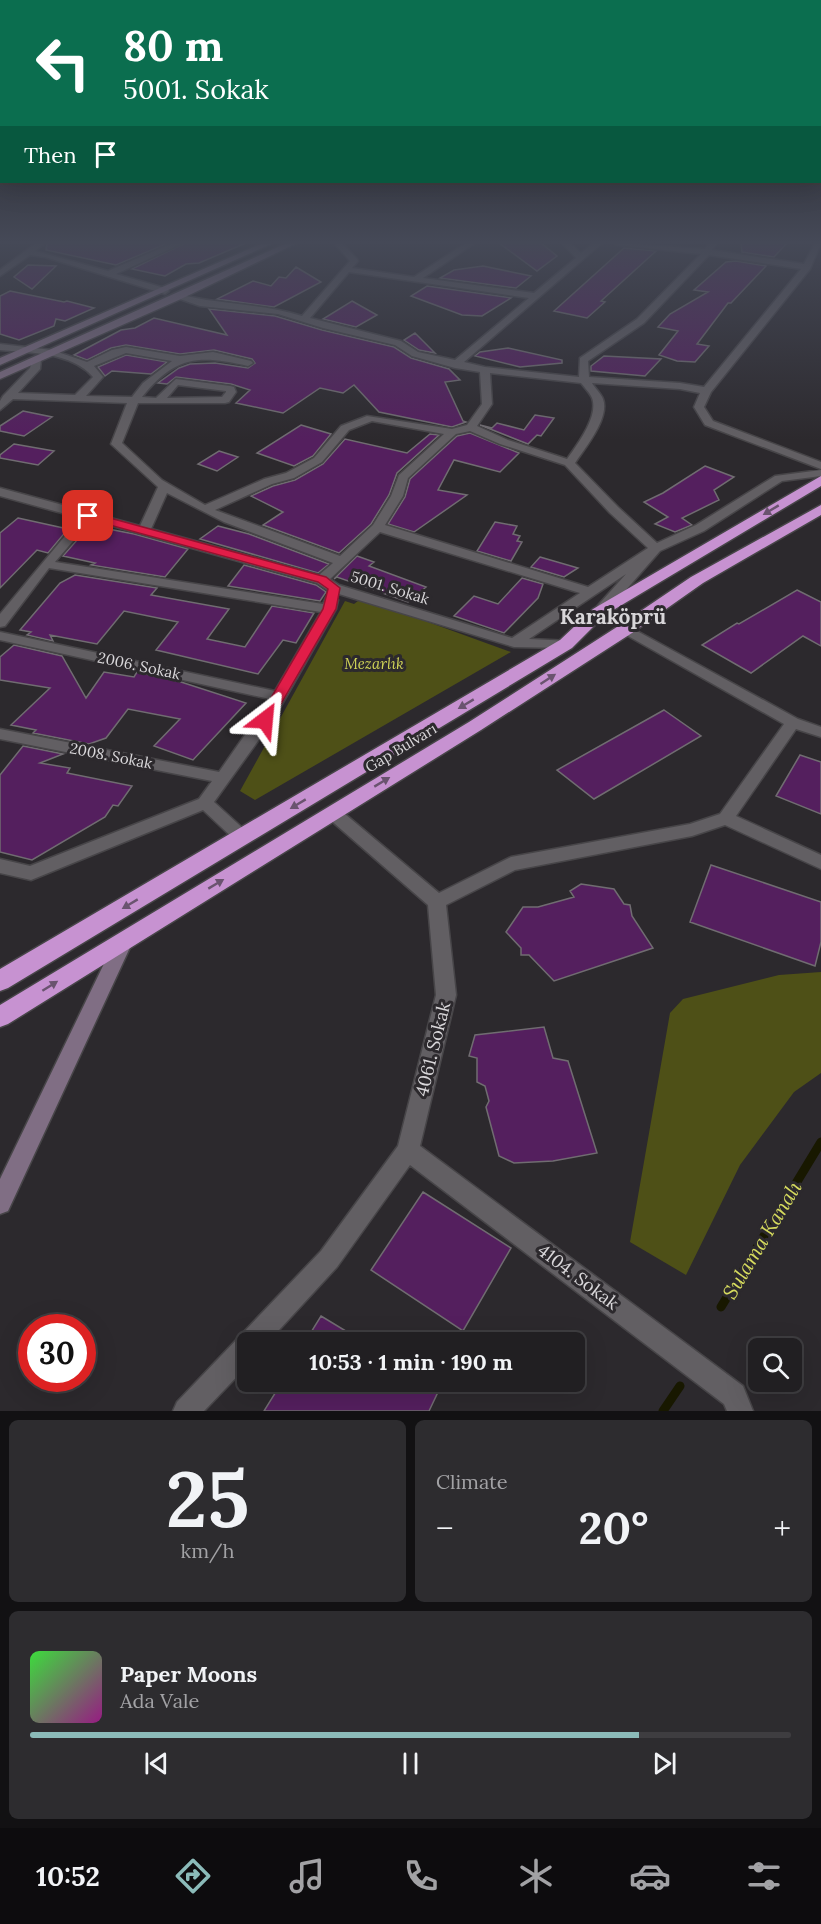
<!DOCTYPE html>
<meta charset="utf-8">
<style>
body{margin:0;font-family:Lora,serif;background:#2d2c2f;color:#f1f3f6;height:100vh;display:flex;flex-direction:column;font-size:22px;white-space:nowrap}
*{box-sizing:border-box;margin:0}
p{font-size:20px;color:#a2a2a5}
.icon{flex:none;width:33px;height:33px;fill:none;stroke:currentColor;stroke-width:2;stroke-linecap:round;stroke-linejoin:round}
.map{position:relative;height:1411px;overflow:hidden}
.panel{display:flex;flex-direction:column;gap:9px;padding:9px;background:#121113;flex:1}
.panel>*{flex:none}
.top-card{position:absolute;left:0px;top:0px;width:822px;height:183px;box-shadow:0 6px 24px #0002,0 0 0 2px #3e3d40;background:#0b6e4f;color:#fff;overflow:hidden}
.buttons{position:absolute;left:748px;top:1338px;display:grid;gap:12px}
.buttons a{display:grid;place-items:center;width:54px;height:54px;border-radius:9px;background:#211f22;box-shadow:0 6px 24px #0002,0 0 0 2px #3e3d40;font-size:30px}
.speed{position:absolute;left:18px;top:1314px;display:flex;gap:12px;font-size:30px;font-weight:700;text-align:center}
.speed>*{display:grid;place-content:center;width:78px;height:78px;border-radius:50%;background:#211f22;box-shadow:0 6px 24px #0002,0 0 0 2px #3e3d40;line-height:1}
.speed .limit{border:9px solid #d22;background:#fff;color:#111}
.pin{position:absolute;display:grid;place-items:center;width:51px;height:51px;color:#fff;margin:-26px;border-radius:12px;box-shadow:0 3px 9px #0006}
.me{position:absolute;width:66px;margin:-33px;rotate:29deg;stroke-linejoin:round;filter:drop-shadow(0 0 4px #0008)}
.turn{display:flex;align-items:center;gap:21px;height:126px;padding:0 24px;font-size:27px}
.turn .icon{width:78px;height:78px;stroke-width:2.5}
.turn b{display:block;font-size:42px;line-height:51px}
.then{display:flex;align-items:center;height:57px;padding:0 24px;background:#0003;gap:12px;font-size:22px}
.big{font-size:45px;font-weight:800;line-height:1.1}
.panel .widget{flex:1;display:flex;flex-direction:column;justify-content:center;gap:9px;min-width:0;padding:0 21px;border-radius:9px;background:#2d2c2f}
.panel .dial{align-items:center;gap:0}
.dial b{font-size:78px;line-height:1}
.song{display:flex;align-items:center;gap:18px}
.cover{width:72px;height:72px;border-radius:9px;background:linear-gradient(135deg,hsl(120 70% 55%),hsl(310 70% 35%))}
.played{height:6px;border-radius:3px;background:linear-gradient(90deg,#8bbbb9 80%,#3e3d40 80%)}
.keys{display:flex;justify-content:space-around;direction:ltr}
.heat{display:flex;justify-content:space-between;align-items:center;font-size:33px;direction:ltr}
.panel .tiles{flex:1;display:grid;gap:9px;grid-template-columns:1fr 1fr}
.widget:last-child{grid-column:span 2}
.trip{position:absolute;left:237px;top:1332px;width:348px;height:60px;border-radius:9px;background:#211f22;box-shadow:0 6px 24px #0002,0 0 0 2px #3e3d40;font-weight:800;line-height:60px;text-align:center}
.menu{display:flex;height:96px;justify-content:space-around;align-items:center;background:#0d0c0e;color:#a2a2a5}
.menu .icon{width:42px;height:42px}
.menu .selected{color:#8bbbb9}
.menu b{font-size:27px;color:#f1f3f6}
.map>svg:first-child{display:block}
</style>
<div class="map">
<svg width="821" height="1411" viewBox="0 0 821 1411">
<rect width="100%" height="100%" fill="#2c292d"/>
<path fill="#4e5017" d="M362,598L511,652L255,800L240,791L345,601L354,604Z
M821,972V1073L794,1092L740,1165L686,1275L630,1242L670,1013L683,999L779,975Z"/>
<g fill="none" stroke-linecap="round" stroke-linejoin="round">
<path stroke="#181800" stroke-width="9" d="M721,1307L821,1142
M663,1411L680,1386"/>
</g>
<path fill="#541f5e" stroke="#706c71" stroke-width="1.5" d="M47,243H168L116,265L46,250Z
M185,243H246L199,263L186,264L165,276L132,269Z
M499,243H541L557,256L537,271Z
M741,243H787L774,257L742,252Z
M624,248L656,251L601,301L605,302L587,318L554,311Z
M736,261L766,266L731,303H728L697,344L709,346L695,362L677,361L659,355L678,331L658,327L670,314L708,292L694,290L726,262Z
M28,265L56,266L32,289L14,277Z
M483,266L531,276L516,288L440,278L454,270Z
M296,267L321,282L274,307L217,299L253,281L271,286L279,277L286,278Z
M427,286L505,297L511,298L482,316L462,315L411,296Z
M10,291L64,302L67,301L94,308L65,321L56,319L54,326L19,340L0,334V296Z
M352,301L377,315L356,327L323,319Z
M209,309L275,316L322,330L394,347L411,358L449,369L460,380L445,382L463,421L466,422L452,427L379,412L354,385L343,393L320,388L283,413L236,403L250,390L231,384L176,377L167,384L158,383L179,368L190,364L215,363L248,368L255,363L252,359L214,350L180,354L126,345L111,348L87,360L74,355L121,330L135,328L154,318L227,335Z
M415,333L435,353L419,350L404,340Z
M508,348L562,360V363L520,367L475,356L480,352Z
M126,355L167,362L151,374L112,371L105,376L98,367Z
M604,356L661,359L645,376L591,371V366Z
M23,411L52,417L24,436L0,431V426Z
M535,415L554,418L541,436L537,435L528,444L480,425L492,428L497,423L524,430Z
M301,425L331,434L313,456L294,466L257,453Z
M470,433L519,453L500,472L454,460L438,490L467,495L414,532L388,524L405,497L410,479L457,436Z
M430,434L439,435L397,473L389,495L371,524L339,553L263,525L283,512L251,496L273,486L295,480L323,464L345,439L407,453Z
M14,444L54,451L38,465L0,458V455Z
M219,451L238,457L217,471L198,464Z
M705,466L734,477L714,490L719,500L682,518L692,525L675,532L655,524L668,517L644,502L663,493Z
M18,518L68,529L48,553L37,550L0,588V533Z
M495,522L517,526L513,534L520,536L517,541L522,542L511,561L477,551Z
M93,526L134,534L188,549L165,577L91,565L95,563L63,556L84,532Z
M218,526L249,534L329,564L318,573L200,539Z
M357,556L374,562L369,566L426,587L408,602L337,577L334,579Z
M540,557L578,568L564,577L531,567Z
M244,565L316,585L326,592L320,601L228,586Z
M75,575L157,588L151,595L229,609L207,639L245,647L272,606L314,613L296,643L283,640L258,674L156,650L178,622L124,611L97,644L50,635L53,641L27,635L31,632L20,630L60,583Z
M522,578L543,584L538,598L504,633L454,616L474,596L498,604Z
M797,590L821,602V646L803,636L751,673L702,645L737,623L739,624Z
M14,645L62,656L86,698L104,672L134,677L137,672L181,682L246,703L193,760L154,746L180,719L128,709L106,738L89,744L33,733L36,730L11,725L50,688L0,680V657Z
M664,710L701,736L594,799L557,770Z
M23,746L63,754L40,763L70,768L67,773L132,786L118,806L113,805L105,817L32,860L0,852V775Z
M800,755L821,762V814L776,796Z
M711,865L821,902V942L815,966L690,922Z
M581,884L614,889L624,904L630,905L632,916L653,948L554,981L529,955H521V948L506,932L523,907H538L574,897L570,891Z
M544,1027L553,1058L568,1061L597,1153L553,1161L514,1163L499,1156L486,1107L489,1101L485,1086L477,1082V1058L469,1056L475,1035Z
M423,1192L511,1248L463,1331L371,1270Z
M321,1316L364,1342H305Z
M282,1382H426L439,1390L429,1411H264Z"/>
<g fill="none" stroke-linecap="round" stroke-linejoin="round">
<defs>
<path id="street" d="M36,243H45L35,251L108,271L173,243H183L116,274L168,289L169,291L165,294L45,257L30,255L0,276V270Z
M334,243H342L357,259L358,261L352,268L414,277L466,243H475L423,278L534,293L576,258L562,243H570L581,253L594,243H602L464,362L485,367L579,377L580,358L637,319L701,254L618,245L614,243L705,249L709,243H717L712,250L804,264L815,243H821L810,269L711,392L704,407L713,421L821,462V469L705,425L694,407L700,393L680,389L592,383C595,388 601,394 603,399C610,418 585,448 575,463L618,507L657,543L696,525L775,476L821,470V476L782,481L704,531L660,551L604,615L599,616L592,612L626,574L529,639L571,641L573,644L571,647L566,648L514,647L329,591L317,583L91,520L55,562L323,604L326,597L331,596L338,600L336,609L273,720L214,802L248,833L251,837L248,841L242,843L236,841L203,810L31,880L0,873V859L30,866L199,799L212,781L0,739V729L219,772L270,699L0,640V632L275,691L321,612L49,568L5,626L0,627V614L80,518L0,496V488L140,526L158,487L111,444L127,403L13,399L0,410V401L3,396L30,368L33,358L41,360L40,369L18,393L75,395L93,377C72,352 30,353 0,350V344L52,350L87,362L112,350L126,347L180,356L213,352L251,361L253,363L248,366C199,355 176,355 142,397L156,398L176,379L230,386L234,387L236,392L229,402L225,403H138L122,443L162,480L205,505L264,479L286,473L314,458L341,426L367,416L452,429L467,425L482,404L480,372L455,368L412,356L395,345L323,328L278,314L200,306L174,297L178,294C219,305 262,303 302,316L350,261ZM709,255L801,269L704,387L680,383L589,377L588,361L644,323ZM349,272L529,298L455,360L418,352L401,341L310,318ZM126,353L172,361L143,383L132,397L86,396L103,377L94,366ZM490,373L581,383C584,387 590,393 592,398C599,416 577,445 567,459L508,440L477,426L492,404ZM178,385L226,391V392L222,397L167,398ZM372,421L444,434L399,475L391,496L373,525L340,556L215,510L272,484L294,478L322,462L349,430ZM470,431L500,444L565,465L610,513L648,548L588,587L385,525L403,496L408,478L456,434ZM167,493L224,522L333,563L319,575L151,529ZM380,532L580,593L512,638L339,585L330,579Z
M626,625L798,719L821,727V737L796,729L736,816L821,855V869L725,825L692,836L515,870L446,905L456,995L420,1146L743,1386L753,1411H727L724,1404L410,1165L337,1267L268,1342H248V1365L204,1411H173L177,1402L321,1251L398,1146L436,995L428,905L327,817L325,813L327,809H339L439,893L511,857L690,824L720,814L784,724L621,632L619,629L621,626Z"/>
<path id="secondary" d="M263,243L271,244L0,365V358Z
M287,243H297L181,299L0,379V372Z
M124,934L131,936L133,941L8,1211L0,1214V1179L115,941L117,936Z"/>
<path id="highway" d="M821,476V486L605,615L572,648L8,988L0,991V969L560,640L593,609Z
M821,505V515L703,583L632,633L481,730L8,1024L0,1027V1005L469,722L620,625L691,577Z"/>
</defs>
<use href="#street" stroke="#474548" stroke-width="3"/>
<use href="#secondary" stroke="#474548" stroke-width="3"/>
<use href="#highway" stroke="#474548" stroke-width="3"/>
<use href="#street" fill="#625f63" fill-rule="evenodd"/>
<use href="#secondary" fill="#806e84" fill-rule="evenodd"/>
<use href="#highway" fill="#c792d1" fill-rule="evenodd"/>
</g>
<defs><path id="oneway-solid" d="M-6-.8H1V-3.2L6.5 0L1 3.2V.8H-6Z" transform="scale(1.5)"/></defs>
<g fill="#6a536f">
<use href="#oneway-solid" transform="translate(771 510) rotate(149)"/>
<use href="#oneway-solid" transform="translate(548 679) rotate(-33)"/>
<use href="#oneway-solid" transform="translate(466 704) rotate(149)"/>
<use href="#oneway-solid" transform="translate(382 782) rotate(-31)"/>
<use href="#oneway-solid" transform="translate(298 804) rotate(149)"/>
<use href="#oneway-solid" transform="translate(216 884) rotate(-31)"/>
<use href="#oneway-solid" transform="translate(130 904) rotate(149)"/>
<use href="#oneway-solid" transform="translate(50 986) rotate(-32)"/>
</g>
<linearGradient id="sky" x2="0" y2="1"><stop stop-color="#181719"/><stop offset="0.55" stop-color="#454957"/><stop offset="1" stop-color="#454957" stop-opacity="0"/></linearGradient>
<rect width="821" height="440" fill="url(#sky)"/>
<path fill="#e11d48" stroke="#92132f" stroke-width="1.5" d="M88,512L326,577L340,588L336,609L270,723L265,725L258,720L323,609L328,589L318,582L84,518V513Z"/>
<g text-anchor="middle" stroke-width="6" stroke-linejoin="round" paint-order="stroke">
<g font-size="15" fill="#d8d6d9" stroke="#2c292d">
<text transform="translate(390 588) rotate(17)" y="5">5001. Sokak</text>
<text transform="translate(139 666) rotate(12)" y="5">2006. Sokak</text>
<text transform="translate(401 748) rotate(-31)" y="5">Gap Bulvarı</text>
<text transform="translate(111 756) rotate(11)" y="5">2008. Sokak</text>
</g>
<g font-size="15" font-style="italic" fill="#cfd356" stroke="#2c292d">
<text x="374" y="669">Mezarlık</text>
</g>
<g font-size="18" fill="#d8d6d9" stroke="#2c292d">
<text transform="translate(433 1049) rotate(-76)" y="6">4061. Sokak</text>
<text transform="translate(578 1277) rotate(37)" y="6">4104. Sokak</text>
</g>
<g font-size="20" font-style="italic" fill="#d6db5e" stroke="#2c292d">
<text transform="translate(762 1240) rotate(-59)" y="7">Sulama Kanalı</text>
</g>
<g font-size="21" font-weight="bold" fill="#d8d6d9" stroke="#2c292d">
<text x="613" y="624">Karaköprü</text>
</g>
</g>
</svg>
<div class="buttons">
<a><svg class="icon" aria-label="search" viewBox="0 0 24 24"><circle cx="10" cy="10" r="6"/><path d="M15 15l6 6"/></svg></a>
</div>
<div class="speed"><div class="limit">30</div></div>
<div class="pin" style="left:88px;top:516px;background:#d93025"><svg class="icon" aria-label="arrive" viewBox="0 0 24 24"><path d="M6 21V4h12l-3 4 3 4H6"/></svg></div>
<svg class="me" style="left:265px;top:720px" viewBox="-20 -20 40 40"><path d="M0-17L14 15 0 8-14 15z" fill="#e11d48" stroke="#fff" stroke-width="4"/></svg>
<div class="trip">10:53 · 1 min · 190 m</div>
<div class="top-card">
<div class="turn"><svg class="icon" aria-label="left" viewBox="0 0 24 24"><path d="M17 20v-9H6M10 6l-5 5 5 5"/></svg><div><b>80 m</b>5001. Sokak</div></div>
<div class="then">Then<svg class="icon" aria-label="arrive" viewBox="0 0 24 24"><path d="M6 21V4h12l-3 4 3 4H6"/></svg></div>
</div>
</div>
<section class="panel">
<div class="tiles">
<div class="widget dial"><b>25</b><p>km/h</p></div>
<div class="widget"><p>Climate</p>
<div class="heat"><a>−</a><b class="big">20°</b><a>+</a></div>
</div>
<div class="widget">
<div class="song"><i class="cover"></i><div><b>Paper Moons</b><p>Ada Vale</p></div></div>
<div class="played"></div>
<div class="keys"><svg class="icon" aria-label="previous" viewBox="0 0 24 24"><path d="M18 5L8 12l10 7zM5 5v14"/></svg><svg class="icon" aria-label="pause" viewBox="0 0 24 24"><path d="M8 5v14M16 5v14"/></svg><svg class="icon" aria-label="next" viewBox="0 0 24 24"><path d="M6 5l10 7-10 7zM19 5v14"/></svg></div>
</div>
</div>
</section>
<nav class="menu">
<b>10:52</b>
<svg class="icon selected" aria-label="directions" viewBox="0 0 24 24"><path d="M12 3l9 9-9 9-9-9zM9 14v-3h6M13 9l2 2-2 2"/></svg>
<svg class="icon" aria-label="music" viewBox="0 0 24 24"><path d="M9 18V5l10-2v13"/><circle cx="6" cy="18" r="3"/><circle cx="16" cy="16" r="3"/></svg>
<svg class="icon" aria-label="phone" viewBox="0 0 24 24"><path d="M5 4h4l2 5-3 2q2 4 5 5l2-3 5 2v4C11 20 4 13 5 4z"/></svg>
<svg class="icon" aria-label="climate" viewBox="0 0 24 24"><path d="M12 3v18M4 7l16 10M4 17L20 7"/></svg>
<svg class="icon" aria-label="car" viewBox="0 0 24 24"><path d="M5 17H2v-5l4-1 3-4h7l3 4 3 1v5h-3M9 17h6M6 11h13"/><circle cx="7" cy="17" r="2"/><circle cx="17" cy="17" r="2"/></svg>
<svg class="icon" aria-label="filters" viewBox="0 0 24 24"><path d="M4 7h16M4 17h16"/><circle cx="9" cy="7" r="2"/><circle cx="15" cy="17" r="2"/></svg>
</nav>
